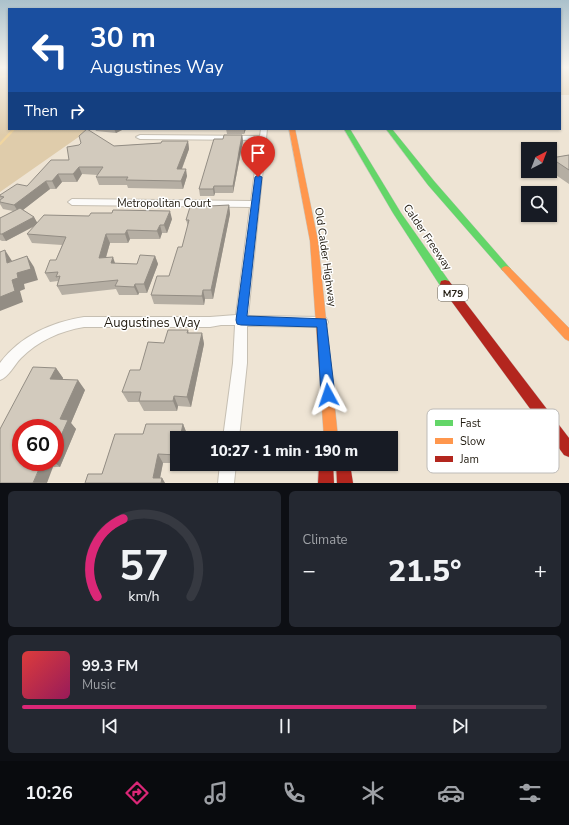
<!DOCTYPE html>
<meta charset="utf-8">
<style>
body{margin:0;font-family:"Nunito Sans",sans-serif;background:#242831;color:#f1f3f6;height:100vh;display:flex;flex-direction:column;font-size:15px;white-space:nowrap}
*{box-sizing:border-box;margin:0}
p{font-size:13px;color:#9ea1a6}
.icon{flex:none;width:22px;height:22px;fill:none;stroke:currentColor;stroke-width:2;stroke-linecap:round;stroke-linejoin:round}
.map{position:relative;height:483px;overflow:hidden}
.details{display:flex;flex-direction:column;gap:8px;padding:8px;background:#0d0f14;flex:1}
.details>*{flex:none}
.top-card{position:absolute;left:8px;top:8px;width:553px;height:122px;border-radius:0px;box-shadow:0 1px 3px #0004;background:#1a4fa0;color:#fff;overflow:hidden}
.needle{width:26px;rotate:42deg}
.tools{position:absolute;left:521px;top:142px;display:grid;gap:8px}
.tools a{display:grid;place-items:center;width:36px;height:36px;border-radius:0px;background:#171b24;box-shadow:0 1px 3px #0004;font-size:20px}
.speed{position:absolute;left:12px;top:419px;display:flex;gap:8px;font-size:20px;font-weight:700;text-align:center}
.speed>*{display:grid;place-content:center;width:52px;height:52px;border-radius:50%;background:#171b24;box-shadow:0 1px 3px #0004;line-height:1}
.speed .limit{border:6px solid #d22;background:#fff;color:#111}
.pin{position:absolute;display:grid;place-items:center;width:34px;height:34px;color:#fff;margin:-41px -17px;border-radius:50% 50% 50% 0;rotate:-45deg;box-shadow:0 0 4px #0007}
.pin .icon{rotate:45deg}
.me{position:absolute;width:44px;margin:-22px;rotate:355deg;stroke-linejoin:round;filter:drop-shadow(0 0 3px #0008)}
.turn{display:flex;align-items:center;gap:14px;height:84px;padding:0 16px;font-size:18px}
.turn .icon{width:52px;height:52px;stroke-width:2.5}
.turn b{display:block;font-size:28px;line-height:34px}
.then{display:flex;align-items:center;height:38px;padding:0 16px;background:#0003;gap:8px;font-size:15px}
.big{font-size:30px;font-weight:800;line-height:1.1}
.details .tile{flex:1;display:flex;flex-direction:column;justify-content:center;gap:6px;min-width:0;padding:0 14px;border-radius:6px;background:#242831}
.details .dial{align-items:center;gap:0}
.dial svg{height:104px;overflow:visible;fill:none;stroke:#363941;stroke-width:7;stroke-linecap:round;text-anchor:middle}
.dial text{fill:#f1f3f6;stroke:none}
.song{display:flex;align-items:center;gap:12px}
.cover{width:48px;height:48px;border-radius:6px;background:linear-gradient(135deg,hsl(0 70% 55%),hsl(330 70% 35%))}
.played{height:4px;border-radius:2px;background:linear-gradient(90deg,#db2777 75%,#363941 75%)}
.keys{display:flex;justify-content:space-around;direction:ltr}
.heat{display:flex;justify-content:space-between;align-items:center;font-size:22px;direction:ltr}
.details .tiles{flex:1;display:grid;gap:8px;grid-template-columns:1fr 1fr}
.tile:last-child{grid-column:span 2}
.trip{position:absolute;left:170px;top:431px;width:228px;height:40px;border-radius:0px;background:#171b24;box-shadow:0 1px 3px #0004;font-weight:800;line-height:40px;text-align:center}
.tab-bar{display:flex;height:64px;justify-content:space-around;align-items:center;background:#090b0e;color:#9ea1a6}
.tab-bar .icon{width:28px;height:28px}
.tab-bar .on{color:#db2777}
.tab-bar b{font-size:18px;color:#f1f3f6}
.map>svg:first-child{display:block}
</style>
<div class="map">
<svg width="569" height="483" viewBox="0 0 569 483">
<rect width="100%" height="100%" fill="#eee4d4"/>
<path fill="#dfccab" d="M0,67H9V129H90L0,192Z
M560,67H569V95H560Z"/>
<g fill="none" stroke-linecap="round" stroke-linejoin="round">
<path stroke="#f0d5a0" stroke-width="2" d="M0,77L9,76"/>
<path stroke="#f0d5a0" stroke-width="2.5" d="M0,144L14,129"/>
<defs>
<path id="street" d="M261,129H267L248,316L322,317L326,318L328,322L326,326L322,327L247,326V363L239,438H223L233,363L235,325H221L210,327H84C60,331 38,341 21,358C14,365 9,377 0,380V363C20,336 52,322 84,317H210L236,315L250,207L72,205L68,202L72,199L251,201L259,140L140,139L136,137L140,135L260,136Z
M220,464H236L234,483H218Z"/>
<path id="fast" d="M344,129H350L401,213L449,281L450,284L449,287H441L393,213Z
M386,129H392L434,181L509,267L511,269L509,271H503L428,185Z"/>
<path id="slow" d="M289,129H295L318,241L338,438H324L310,241Z
M506,266L509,267L569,328V341L565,339L503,271L501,269L503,267Z"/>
<path id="jam" d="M445,280L449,281L569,438V457L564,455L441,287L440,284L441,281Z
M319,464H333L334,483H318Z
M336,464H350L353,483H337Z"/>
</defs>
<use href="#street" stroke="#c6bfb2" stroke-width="2"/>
<use href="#fast" stroke="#c8c4bc" stroke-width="1"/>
<use href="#slow" stroke="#c8c4bc" stroke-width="1"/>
<use href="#jam" stroke="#c8c4bc" stroke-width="1"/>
<use href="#street" fill="#fcfbf9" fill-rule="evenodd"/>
<use href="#fast" fill="#63d668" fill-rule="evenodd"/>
<use href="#slow" fill="#ff974d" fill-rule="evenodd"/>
<use href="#jam" fill="#b3261e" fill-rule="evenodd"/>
</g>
<path fill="#b5aea3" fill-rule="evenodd" d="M95,129H124L116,133L96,131Z
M226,129H246L244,134H227Z
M242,135L243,141L233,193H215L214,196H200L199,189L223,139Z
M188,141L189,149L182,169L187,176L183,189L128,188L127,185H99L96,177L98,175L82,174L77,182H62L56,189H50L23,210L34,217L37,223L172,219L167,233H162L160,239H130L128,243H110L106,258L115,264H137L155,256L158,264L147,293H139L138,295H119L116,289L62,295L57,286L58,281L50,282L45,273L56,260L62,245L32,243L27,234L35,226L6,241H2L0,240V218L13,211L3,209L0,204V200H1L0,198V195L27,186L69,160L114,146Z
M569,155V184L550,171V161L551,158Z
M229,205L230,214L213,299H205L204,305L154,304L151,295L169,276L182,247L188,226L186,220Z
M188,330L189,333H202L204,344L191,407L178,406L177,411H144L139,402H128L122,392L140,370L164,343Z
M56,368L63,378V379L85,390L71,423L76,429L60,467H53L0,483ZM55,428V462H21Z
M146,424H183L187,434L186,438H177V463H163L160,478H162L165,483H85L88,474H102L115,434H143Z"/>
<path fill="#938d84" d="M114,129H124L116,133Z
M244,129H246L244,134Z
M242,135L243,141L233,193V186Z
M188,141L189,149L179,176L177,169Z
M79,167L82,174L77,182L73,174Z
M186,169L187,176L183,189L181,181Z
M58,174L62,182L56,189L52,181Z
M46,181L50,189L19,213L14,205Z
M214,186L215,193L214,196L213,189Z
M229,205L230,214L213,299L211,290Z
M170,211L172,219L167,233L164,225Z
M34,217L38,224L6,241L2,234Z
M160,225L162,233L160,239L157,231Z
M127,230L130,239L128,243L125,234Z
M106,234L110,243L103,267L99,258Z
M5,250L12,261L7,263Z
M27,256L34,267L38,280L24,284L25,289L20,291L23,302L0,311V297L17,273Z
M155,256L158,264L147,293L144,284Z
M113,257L116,266L111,263Z
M135,284L139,293L138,295L134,287Z
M203,290L205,299L204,305L202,296Z
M202,333L204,344L191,407L187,397Z
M56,368L63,378L58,390L50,379Z
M78,380L85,390L71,423L76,429L60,467L54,462H55V449L60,419Z
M174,396L178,406L177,411L173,401Z
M183,424L187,434L186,438H180Z
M158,454L163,463L159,483L153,478Z
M42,462H48L53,467L47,483H33Z
M162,478L165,483H161Z"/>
<path fill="#d2cabd" stroke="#938d84" d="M87,129L114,146L161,143L162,141H188L177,169H186L181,181L126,180L128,177H96L103,167H79L73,174H58L52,181H46L14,205L0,202V200L4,197L0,196V195L17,184L27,186L51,160H69L67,147L79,145L81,143L79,136Z
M224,135H242L233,186H214L213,189H199L213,142L214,139H223Z
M569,155V170L551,158Z
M229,205L211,290H203L202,296L151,295L157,276H169L178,247H182L189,220H186L190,207Z
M20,208L34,217L2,234H0V218Z
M113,210L170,211L164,225H160L157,231L127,230L125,234H106L99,258L113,257L111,263L137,264L140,255L155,256L144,284H135L134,287L115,286L118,280L57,286L60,276L56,277L58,272L45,273L50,260H56L66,237L27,234L44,215L89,216L91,213H112Z
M5,250L7,263L27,256L31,269L17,273L18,278L12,280L15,291L0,297V252Z
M168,330H188L187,333H202L187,397L174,396L173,401H139L141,392H122L130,370H140L148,342L164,343Z
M33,367L56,368L50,379L78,380L60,419L68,420L55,449V428H21V462H42L33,483H0V429Z
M146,424H183L180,438H177V455L158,454L153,478H162L161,483H85L88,474H102L115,434H143Z"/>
<linearGradient id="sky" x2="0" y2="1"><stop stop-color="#abc1cb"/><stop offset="0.5" stop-color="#f7f3ec"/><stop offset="1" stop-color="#f7f3ec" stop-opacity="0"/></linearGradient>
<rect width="569" height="135" fill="url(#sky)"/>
<path fill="#1a73e8" stroke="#114b97" d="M258,175L262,177L247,316L326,319L335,395L333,400L328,402L323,400L321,395L317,327L241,325L237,324L236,320L255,177Z"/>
<g text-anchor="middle" stroke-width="3" stroke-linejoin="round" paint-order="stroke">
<rect fill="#fff" stroke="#646058" stroke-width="1" x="438" y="285" width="30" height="16" rx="3"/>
<g font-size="10" font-weight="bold" fill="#221c11">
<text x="453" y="297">M79</text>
</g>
<g font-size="11" fill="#221c11" stroke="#fff">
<text x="164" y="207">Metropolitan Court</text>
<text transform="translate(428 237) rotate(56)" y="4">Calder Freeway</text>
<text transform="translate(326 257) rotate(82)" y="4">Old Calder Highway</text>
</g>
<g font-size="13" fill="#221c11" stroke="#fff">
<text x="152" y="327">Augustines Way</text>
</g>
</g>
<rect x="427" y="409" width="132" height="64" rx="6" fill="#fff" stroke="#bdbbb8" stroke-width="1"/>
<rect x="435" y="420" width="18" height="6" fill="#63d668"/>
<rect x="435" y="438" width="18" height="6" fill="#ff974d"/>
<rect x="435" y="456" width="18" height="6" fill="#b3261e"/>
<g font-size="11" fill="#221c11">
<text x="460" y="427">Fast</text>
<text x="460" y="445">Slow</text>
<text x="460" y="463">Jam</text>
</g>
</svg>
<div class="tools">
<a><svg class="needle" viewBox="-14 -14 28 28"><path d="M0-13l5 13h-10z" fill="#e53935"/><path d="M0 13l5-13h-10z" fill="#9ea1a6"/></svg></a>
<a><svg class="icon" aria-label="search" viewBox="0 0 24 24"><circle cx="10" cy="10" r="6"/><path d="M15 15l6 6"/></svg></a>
</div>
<div class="speed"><div class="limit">60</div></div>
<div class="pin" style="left:258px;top:177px;background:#d93025"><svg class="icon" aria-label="arrive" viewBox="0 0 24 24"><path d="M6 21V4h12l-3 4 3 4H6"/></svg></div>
<svg class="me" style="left:328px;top:395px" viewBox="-20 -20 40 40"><path d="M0-17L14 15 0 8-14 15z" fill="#1a73e8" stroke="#fff" stroke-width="4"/></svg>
<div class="trip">10:27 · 1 min · 190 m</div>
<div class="top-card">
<div class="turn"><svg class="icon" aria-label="left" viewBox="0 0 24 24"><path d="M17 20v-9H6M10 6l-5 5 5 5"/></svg><div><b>30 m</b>Augustines Way</div></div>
<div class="then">Then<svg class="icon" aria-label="right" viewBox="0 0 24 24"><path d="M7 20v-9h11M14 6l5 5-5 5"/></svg></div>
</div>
</div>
<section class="details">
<div class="tiles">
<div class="tile dial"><svg viewBox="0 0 100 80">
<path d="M14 69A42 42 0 1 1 86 69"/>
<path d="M14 69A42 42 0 0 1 34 9" stroke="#db2777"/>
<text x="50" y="56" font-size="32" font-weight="700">57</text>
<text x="50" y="72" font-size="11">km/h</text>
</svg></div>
<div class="tile"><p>Climate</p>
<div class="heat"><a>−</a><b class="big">21.5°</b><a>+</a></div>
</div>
<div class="tile">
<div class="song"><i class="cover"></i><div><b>99.3 FM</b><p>Music</p></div></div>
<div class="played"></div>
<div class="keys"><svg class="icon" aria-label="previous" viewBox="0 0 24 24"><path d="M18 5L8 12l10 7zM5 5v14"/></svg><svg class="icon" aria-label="pause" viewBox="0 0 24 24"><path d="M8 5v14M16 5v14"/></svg><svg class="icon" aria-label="next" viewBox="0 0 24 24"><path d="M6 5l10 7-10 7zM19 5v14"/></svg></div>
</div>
</div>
</section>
<nav class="tab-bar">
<b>10:26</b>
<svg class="icon on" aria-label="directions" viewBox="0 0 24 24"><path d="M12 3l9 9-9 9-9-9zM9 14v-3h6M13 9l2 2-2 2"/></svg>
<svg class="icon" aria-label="music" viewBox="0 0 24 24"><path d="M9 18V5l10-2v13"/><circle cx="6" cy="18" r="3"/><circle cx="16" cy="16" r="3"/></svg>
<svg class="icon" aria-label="phone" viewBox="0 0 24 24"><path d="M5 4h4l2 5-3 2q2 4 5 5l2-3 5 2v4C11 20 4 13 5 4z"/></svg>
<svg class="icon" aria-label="climate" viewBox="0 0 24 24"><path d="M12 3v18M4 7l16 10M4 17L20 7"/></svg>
<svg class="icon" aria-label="car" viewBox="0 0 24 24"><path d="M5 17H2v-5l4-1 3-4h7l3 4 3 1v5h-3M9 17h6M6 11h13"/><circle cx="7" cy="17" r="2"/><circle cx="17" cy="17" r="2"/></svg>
<svg class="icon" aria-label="filters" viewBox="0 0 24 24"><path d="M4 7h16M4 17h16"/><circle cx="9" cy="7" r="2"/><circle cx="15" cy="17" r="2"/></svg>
</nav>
